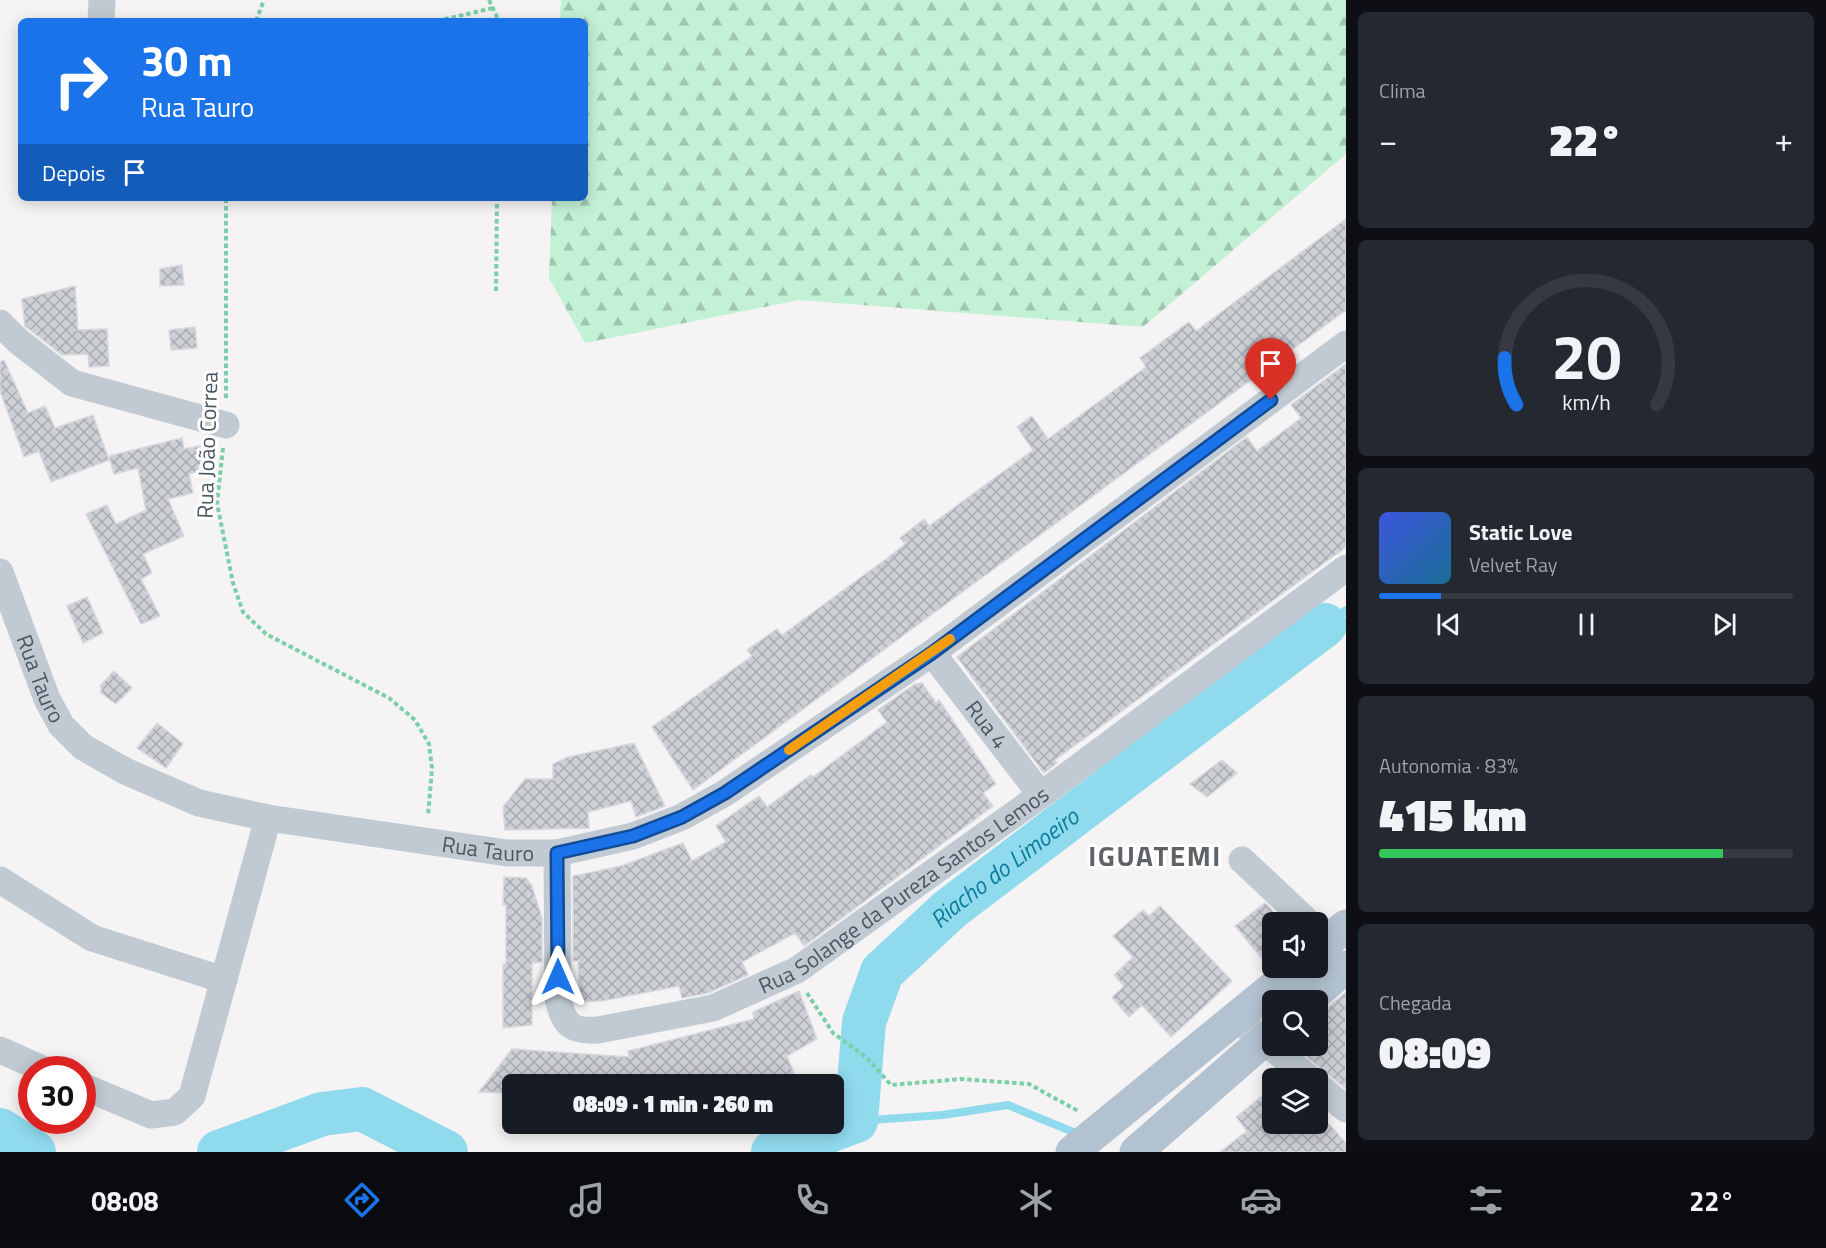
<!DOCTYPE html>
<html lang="pt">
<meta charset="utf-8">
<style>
body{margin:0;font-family:"Titillium Web",sans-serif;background:#242831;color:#f1f3f6;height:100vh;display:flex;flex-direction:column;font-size:22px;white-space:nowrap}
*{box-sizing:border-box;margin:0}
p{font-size:20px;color:#9ea1a6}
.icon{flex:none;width:33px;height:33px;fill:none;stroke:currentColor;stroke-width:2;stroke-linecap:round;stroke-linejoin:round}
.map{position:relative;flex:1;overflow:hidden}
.details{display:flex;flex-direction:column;gap:12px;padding:12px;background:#0d0f14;width:480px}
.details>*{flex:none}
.hud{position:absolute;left:18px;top:18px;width:570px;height:183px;border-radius:9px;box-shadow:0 3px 15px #0003;background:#1a73e8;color:#fff;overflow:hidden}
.buttons{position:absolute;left:1262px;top:912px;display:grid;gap:12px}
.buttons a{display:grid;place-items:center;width:66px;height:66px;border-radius:9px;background:#171b24;box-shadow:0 3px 15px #0003;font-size:30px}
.speed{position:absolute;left:18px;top:1056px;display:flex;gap:12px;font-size:30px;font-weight:700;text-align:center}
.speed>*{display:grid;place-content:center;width:78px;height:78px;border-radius:50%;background:#171b24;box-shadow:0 3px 15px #0003;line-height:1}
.speed .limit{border:9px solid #d22;background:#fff;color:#111}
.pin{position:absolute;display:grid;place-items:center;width:51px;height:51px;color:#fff;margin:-62px -26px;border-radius:50% 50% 50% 0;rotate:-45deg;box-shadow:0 0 6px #0007}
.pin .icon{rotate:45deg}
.me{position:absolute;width:66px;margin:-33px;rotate:0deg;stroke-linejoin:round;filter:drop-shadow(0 0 4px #0008)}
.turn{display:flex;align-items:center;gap:21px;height:126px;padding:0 24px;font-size:27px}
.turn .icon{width:78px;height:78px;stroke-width:2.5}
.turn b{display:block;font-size:42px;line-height:51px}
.then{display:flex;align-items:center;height:57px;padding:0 24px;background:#0003;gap:12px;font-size:22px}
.big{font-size:45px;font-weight:800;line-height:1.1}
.details .widget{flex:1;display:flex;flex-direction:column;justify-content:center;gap:9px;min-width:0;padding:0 21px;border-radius:9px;background:#242831}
.details .dial{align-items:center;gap:0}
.dial svg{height:156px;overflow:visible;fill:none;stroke:#363941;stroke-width:7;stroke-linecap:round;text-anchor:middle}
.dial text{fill:#f1f3f6;stroke:none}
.song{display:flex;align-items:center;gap:18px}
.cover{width:72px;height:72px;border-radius:9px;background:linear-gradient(135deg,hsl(230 70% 55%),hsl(200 70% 35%))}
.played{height:6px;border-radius:3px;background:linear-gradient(90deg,#1a73e8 15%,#363941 15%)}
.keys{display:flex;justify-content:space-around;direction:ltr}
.heat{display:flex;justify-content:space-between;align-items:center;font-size:33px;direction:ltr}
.charge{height:9px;border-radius:4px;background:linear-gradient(90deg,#34c759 83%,#363941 0)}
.trip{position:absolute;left:502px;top:1074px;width:342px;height:60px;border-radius:9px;background:#171b24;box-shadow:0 3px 15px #0003;font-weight:800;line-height:60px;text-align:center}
.tab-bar{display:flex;height:96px;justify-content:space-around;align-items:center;background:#090b0e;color:#9ea1a6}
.tab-bar .icon{width:42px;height:42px}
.tab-bar .on{color:#1a73e8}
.tab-bar b{font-size:27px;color:#f1f3f6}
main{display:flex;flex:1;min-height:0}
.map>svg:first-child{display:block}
</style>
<main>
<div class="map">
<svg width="1346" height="1152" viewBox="0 0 1346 1152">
<defs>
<pattern id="forest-firs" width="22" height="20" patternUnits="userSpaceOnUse" patternTransform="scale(1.5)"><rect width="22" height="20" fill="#c3f1d5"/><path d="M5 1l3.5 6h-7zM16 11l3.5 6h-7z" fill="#a0c6b0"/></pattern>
<pattern id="building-cross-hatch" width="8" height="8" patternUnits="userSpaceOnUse" patternTransform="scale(1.5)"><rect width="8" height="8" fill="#cdcfd5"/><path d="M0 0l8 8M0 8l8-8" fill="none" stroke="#a8abb0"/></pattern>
</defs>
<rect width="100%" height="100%" fill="#f5f3f3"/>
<path fill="url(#forest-firs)" d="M561,0H1346V154L1143,327L799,300L585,343L549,278L552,198H585V21H560Z"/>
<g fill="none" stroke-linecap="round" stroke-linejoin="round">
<path stroke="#90daee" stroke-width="8" d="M1325,625L1346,610
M856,1121L943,1115L1008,1105L1078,1134"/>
<g stroke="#90daee" stroke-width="44">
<path d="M0,1130L34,1152"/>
<path d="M219,1152L322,1114L362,1109L446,1152"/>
<path id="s1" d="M773,1152L856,1121L864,1022L882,972L950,909L1325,625"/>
</g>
</g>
<path fill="url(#building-cross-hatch)" stroke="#d7d9de" stroke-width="1.5" d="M1346,219V310L693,790L652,727L752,656L747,650L777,629L782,635L886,559L905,544L900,538L924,519L929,526L1033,450L1017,427L1032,416L1048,439L1146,367L1140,358L1189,322L1196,331Z
M182,265L184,285L160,286V269Z
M75,286L78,330L107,329L109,366L89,367L88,354L62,355L25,326L22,299Z
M195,327L197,348L171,350L169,330Z
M4,360L28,413L45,406L55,428L93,415L109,460L51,482L39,451L24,457L0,391V362Z
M1346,364V547L1055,760L1057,763L1044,773L957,657L1247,437L1257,451L1301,418L1291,405Z
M182,438L184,449L200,446L203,464L198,465L199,471L189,474L193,493L168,499L184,536L143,554L152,573L141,579L160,616L141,624L86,514L107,505L116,524L146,510L138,468L114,474L109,456Z
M87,597L103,633L83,643L67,606Z
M114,671L132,688L116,704L100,692L102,689L100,686Z
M922,683L936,703L939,700L996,784L983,793L993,806L804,946L795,933L742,962L748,975L708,993L682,998L679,986L602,1001L580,1002L578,961H573V876L621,866L683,843L692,861L726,842L716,826L759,796L767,807L811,775L813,777L887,722L878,710L915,684Z
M157,723L183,744L166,768L137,748Z
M634,743L665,806L636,817L631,801L588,812L589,828L505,830L503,807L525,779H553V764L568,757Z
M1222,760L1237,773L1207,797L1190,784Z
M504,877L526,878L532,886L542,918V962L532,963V1025L503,1028V964H506V905H503Z
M1265,903L1272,910V964L1269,967L1235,926Z
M1160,906L1232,981L1171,1037L1142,1005L1129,1017L1112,997L1124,986L1114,975L1133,957L1113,936L1143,910L1149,916Z
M799,991L817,1039L787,1056L795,1075L771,1084H513V1093L479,1092L512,1049L629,1057L628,1051L754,1019L753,1012Z
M1346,992V1089L1294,1046H1317V1016Z
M1272,1088V1124H1329L1346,1143V1152H1220L1247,1131L1236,1117Z"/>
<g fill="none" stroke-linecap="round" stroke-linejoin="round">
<path stroke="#7ad0a6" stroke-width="4" stroke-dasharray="4.5 3" stroke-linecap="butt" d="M489,0L499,21
M256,21L264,0
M437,21L493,8
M496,291L497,198
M226,398V198
M223,448L217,503L233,583L243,612L266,634L389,698L415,720L429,744L432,768L428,816
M807,993L833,1033L867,1058L891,1085L961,1079L1029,1084L1080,1112"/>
<g stroke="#c1cad2" stroke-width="27">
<path d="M101,21L102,0"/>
<path d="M0,323L18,341L72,383L226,425"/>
<path id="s2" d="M0,572L47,699L61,725L83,747L125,771L199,803L268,818L507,853H557L633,836L682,817L725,793L932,653L1346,344"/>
<path id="s3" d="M932,653L1041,795"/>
<path id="s4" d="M557,853L558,998C563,1024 571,1032 598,1030L713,1008L797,970L1041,795L1346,568"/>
<path d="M1242,860L1308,922"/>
<path d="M0,880L92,938L224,980"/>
<path d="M1237,1019L1309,1078"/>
<path d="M0,1050L45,1070"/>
<path d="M1317,1085L1346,1109"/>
<path d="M82,1086L151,1115L175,1112L192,1096L268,818"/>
</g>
<path stroke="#b3c2d1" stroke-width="33" d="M1317,950L1346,926
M1308,1000L1346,967
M1072,1152L1297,968
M1136,1152L1272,1033"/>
</g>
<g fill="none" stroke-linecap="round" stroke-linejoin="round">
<defs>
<path id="route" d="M558,977L557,853L633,836L682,817L725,793L932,653L1271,400"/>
</defs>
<use href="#route" stroke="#114b97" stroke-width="15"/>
<use href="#route" stroke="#1a73e8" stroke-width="10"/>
<path stroke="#f59e0b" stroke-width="10" d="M789,750L950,639"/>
</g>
<g text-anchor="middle" stroke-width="6" stroke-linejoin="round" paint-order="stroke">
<g font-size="22" fill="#4a5661" stroke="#fff">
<text transform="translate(207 445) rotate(-88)" y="8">Rua João Correa</text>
<text dy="8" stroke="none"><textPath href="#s2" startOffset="114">Rua Tauro</textPath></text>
<text dy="8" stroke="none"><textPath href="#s3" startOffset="90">Rua 4</textPath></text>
<text dy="8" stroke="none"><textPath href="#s2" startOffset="618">Rua Tauro</textPath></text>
<text dy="8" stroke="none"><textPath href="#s4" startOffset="546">Rua Solange da Pureza Santos Lemos</textPath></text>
</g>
<g font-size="24" font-style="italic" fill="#0c7c9b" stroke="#fff">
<text dy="8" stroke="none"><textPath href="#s1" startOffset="402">Riacho do Limoeiro</textPath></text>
</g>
<g font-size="28" font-weight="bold" letter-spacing="1.5" fill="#5f6368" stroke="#fff">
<text x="1155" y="866">IGUATEMI</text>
</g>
</g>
</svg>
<div class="buttons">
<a><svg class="icon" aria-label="sound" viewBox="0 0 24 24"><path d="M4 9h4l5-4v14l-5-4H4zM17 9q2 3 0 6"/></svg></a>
<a><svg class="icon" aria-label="search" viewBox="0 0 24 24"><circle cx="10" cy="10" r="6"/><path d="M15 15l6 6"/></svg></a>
<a><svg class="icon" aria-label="layers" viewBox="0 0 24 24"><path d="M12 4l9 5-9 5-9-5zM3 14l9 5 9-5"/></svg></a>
</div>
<div class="speed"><div class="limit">30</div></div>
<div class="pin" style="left:1271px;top:400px;background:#d93025"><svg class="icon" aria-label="arrive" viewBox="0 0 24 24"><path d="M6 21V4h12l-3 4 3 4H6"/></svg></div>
<svg class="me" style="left:558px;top:977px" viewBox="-20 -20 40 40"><path d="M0-17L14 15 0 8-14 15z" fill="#1a73e8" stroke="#fff" stroke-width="4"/></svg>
<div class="trip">08:09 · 1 min · 260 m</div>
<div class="hud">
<div class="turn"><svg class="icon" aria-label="right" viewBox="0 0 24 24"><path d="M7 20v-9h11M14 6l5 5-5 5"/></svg><div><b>30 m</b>Rua Tauro</div></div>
<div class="then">Depois<svg class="icon" aria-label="arrive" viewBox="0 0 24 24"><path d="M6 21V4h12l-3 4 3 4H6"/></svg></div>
</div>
</div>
<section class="details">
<div class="widget"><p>Clima</p>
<div class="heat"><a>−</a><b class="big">22°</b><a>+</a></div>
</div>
<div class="widget dial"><svg viewBox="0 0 100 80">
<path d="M14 69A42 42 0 1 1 86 69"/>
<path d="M14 69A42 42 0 0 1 8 45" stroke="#1a73e8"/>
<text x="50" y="56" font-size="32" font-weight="700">20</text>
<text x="50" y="72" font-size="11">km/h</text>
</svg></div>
<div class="widget">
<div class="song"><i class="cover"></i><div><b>Static Love</b><p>Velvet Ray</p></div></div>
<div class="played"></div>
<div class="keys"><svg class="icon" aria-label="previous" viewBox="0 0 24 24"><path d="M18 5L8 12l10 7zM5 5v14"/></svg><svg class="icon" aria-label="pause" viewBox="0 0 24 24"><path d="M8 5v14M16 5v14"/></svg><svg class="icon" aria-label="next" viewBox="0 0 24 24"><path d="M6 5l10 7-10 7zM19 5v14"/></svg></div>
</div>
<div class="widget"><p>Autonomia · 83%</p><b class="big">415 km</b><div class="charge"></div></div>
<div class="widget"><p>Chegada</p><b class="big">08:09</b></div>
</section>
</main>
<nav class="tab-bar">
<b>08:08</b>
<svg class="icon on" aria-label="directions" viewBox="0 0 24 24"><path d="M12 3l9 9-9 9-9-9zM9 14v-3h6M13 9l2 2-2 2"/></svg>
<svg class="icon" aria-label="music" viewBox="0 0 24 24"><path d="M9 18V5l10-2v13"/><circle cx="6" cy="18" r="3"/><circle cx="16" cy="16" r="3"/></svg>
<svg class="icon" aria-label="phone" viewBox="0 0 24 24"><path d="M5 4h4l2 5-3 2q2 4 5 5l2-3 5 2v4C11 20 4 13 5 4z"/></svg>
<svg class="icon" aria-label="climate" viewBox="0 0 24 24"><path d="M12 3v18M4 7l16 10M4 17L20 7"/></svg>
<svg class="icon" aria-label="car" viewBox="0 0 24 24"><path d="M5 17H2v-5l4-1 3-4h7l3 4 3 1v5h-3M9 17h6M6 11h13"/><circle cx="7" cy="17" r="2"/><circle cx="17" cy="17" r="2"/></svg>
<svg class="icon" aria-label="filters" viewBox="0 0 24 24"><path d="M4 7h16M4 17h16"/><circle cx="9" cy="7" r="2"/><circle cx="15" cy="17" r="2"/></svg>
<b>22°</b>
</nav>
